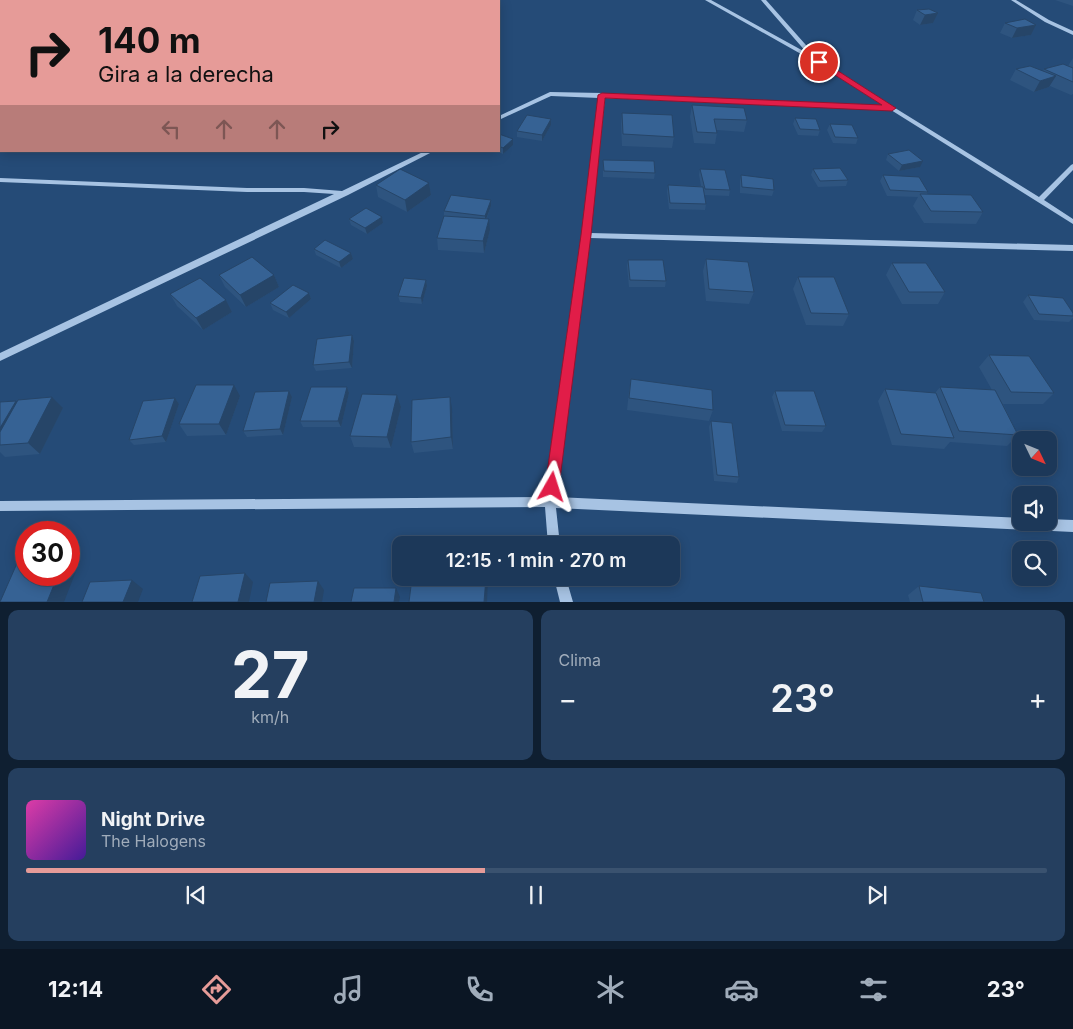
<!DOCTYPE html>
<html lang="es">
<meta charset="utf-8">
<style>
body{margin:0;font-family:Inter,sans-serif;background:#253f5f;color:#f1f3f6;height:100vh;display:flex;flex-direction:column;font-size:19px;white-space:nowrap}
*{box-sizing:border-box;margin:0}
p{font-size:16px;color:#a0acba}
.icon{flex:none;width:28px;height:28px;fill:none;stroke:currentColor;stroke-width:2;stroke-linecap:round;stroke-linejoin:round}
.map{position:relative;height:602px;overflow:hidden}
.drawer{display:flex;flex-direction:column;gap:8px;padding:8px;background:#0f1f31;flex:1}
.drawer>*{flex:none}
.banner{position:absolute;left:0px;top:0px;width:500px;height:152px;box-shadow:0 2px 12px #0003,0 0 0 1px #3a526f;background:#e69b98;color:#111;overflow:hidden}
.needle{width:32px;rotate:133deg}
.controls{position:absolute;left:1012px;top:431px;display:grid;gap:10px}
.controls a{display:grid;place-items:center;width:45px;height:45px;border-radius:10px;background:#1c3859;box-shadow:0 2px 12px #0003,0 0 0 1px #3a526f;font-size:25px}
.speed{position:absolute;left:15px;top:521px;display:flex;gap:10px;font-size:25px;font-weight:700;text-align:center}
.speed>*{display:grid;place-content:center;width:65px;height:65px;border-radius:50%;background:#1c3859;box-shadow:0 2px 12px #0003,0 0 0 1px #3a526f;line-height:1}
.speed .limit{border:8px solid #d22;background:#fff;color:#111}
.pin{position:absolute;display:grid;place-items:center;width:42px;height:42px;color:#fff;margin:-21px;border:2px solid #fff;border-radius:50%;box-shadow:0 1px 5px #0007}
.me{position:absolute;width:55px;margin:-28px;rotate:6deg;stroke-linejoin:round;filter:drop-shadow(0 0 4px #0008)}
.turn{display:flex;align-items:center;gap:18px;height:105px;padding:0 15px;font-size:22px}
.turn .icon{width:65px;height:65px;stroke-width:2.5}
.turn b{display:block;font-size:35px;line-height:42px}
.lanes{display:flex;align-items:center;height:48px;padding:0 15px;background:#0003;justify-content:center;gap:25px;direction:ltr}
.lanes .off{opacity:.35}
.big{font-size:38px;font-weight:600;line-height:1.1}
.drawer .card{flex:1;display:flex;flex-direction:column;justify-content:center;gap:8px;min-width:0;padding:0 18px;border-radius:10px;background:#253f5f}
.drawer .dial{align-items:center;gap:0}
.dial b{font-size:65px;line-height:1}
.song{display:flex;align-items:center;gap:15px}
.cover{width:60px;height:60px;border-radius:8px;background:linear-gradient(135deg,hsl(320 70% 55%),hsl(260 70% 35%))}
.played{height:5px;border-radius:2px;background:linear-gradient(90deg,#e69b98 45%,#3a526f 45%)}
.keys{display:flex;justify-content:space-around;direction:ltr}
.heat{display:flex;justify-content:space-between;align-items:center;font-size:28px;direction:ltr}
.drawer .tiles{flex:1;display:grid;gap:8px;grid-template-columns:1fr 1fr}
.card:last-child{grid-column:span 2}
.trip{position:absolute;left:392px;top:536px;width:288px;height:50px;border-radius:10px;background:#1c3859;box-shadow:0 2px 12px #0003,0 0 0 1px #3a526f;font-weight:600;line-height:50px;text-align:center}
.dock{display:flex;height:80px;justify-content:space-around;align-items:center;background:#0b1624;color:#a0acba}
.dock .icon{width:35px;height:35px}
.dock .selected{color:#e69b98}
.dock b{font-size:22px;color:#f1f3f6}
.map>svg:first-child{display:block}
</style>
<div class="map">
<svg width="1073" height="602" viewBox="0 0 1073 602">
<rect width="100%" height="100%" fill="#254b77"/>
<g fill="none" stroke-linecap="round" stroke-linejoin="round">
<path fill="#a7c3e3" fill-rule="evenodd" d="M705,0H711L807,53L761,0H766L813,53L814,54L811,56L1039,197L1071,165L1073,164V170L1044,200L1073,219V224L891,110L605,98L590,233L1073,245V251L590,238L562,441L556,497L1021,518V522H1049V519L1073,520V532L556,508L560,545H548L545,507L0,511V501L545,497L552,441L582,235L599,98L551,96L501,119L499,120V116L550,92L602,93L605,94L884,106L817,63Z
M1011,0H1016L1049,20L1073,31V35L1045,22Z
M1,22V27L0,28V23Z
M425,151H434L348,195L0,361V353L334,194L304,192H247L0,182V178L247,188H304L342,191Z
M554,578H566L573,602H560Z"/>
</g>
<path fill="#2e547f" d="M1055,0H1073V6Z
M917,10L938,13L933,23L920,25L913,20Z
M1005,23L1036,25L1031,35L1012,38L1000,33Z
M1073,58V94L1071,95L1050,86L1049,87L1034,92L1010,80L1016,69L1043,71L1044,69L1068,66Z
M692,105L747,120L744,132L717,130V133L715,144L694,143L690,117Z
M622,113L674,137L672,148L622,146L621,124Z
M795,118L820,130L818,136L798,135L793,124Z
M551,119V125L542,141L517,137V131Z
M830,124L858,138L856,144L833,143L827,130Z
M499,134L513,139V145L503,154L496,151H499Z
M888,154L920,167L899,171L886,160Z
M603,160L655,173L654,179L603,177Z
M700,169L730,190L729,196L704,195L706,204L705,210L669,209L667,192L668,185L701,186L699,175Z
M813,169L848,180L846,186L818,187L811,175Z
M741,175L774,190L772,196L740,193V181Z
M883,175L928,192L927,194L983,212L976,224L924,223L913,206L918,197L887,196L880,181Z
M429,183L431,195L407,212L378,197L376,185Z
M491,200V206L487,218L490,230L484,253L438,250L437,238L444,216V211Z
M382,217L383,223L367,234L351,225L349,219Z
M314,249L351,253L353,259L341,268L316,255Z
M706,259L754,292L749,304L706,301L703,271Z
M628,260L666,281L665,287H629L627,266Z
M892,263L945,292L938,304H902L886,275Z
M219,275H274L279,287L246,307L225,287Z
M798,277L849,314L843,326L806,325L793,289Z
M426,280L427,286L422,304L400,302L398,296Z
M309,293L311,299L289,318L273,310L270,303Z
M170,294L226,300L232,312L203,330L177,306Z
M1028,295L1073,313V318L1069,322L1034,320L1023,302Z
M352,335L354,341L352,368L316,371L313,365Z
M989,355L1054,393L1043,404H1003L1018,435L1007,446L950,442L944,449L892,445L878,401L885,389L935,393L940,387L992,390L979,367Z
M631,379L713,410L709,421L627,410L629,391Z
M347,387L349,393L341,427H303L300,421Z
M289,391L292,397L283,435L247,437L243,431Z
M775,391L826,426L822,432L782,431L772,397Z
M397,395L401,407L391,448L354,447L350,436Z
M240,396L226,435L187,436L179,424Z
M175,398L179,404L166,442L134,445L129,440Z
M0,402L63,408L40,454L5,457L0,452Z
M452,408L453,449L414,453L411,442Z
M711,421L739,477L737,483L714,481L709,427Z
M919,586L984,602H910L908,595Z"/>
<path fill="#264568" d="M938,13L933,23L920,25L925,15Z
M1036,25L1031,35L1012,38L1017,28Z
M1056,76L1049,87L1034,92L1040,81Z
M551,119V125L542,141V135Z
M513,139V145L503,154V148Z
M923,161L920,167L899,171L902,165Z
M429,183L431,195L407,212L405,200Z
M491,200V206L485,222V216Z
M382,217L383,223L367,234L365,228Z
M489,219L490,230L484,253L483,241Z
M351,253L353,259L341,268L339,262Z
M274,275L279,287L246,307L240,295Z
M426,280L427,286L422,304L421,298Z
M309,293L311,299L289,318L286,312Z
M226,300L232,312L203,330L196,318Z
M352,335L354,341L352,368L349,362Z
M234,385L240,396L226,435L219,424Z
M347,387L349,393L341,427L338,421Z
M289,391L292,397L283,435L280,429Z
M397,395L401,407L391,448L387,437Z
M52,397L63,408L40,454L28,443Z
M450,397L452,408L453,449L451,437Z
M175,398L179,404L166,442L162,436Z
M16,401L22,407L0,445V428Z
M69,559L78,566L64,602H47L58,575H69Z
M245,573L253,582L249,602H238Z
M486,578H488L487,602H484Z
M132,580L143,589L138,602H123Z
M318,581L324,590L322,602H314Z
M396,588L400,597L399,602H394Z"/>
<path fill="#366294" stroke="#264568" d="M929,9L938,13L925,15L917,10Z
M1025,19L1036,25L1017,28L1005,23Z
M1063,64L1073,68V82L1044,69Z
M1030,66L1056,76L1040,81L1016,69Z
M692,105L744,108L747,120L714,119L717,133L697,132Z
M622,113L672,115L674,137L623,134Z
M527,115L551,119L542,135L517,131Z
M795,118L816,119L820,130L800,129Z
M830,124L852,125L858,138L835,137Z
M499,134L513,139L503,148L499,146Z
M909,150L923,161L902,165L888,154Z
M603,160L654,161L655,173L604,171Z
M840,168L848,180L820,181L813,169Z
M400,169L429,183L405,200L376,185Z
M700,169L725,170L730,190L705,189Z
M741,175L773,179L774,190L742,187Z
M883,175L919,177L928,192L890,190Z
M668,185L703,187L706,204L670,203Z
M920,194L971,195L983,212L931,211Z
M451,195L491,200L485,216L444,211Z
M366,208L382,217L365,228L349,219Z
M444,216L489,219L483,241L437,238Z
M325,240L351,253L339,262L314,249Z
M252,257L274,275L240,295L219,275Z
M706,259L748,262L754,292L709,289Z
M628,260H663L666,281L630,280Z
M892,263H926L945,292H909Z
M798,277H834L849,314L811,313Z
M200,278L226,300L196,318L170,294Z
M404,278L426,280L421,298L398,296Z
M293,285L309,293L286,312L270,303Z
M1028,295L1063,298L1073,313V316L1039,314Z
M352,335L349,362L313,365L317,339Z
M989,355L1029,356L1054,393L1011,392Z
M631,379L712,390L713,410L629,398Z
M196,385H234L219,424H179Z
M311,387H347L338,421H300Z
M940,387L995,390L1018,435L959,431Z
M885,389L936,393L954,438L901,434Z
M289,391L280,429L243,431L255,392Z
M775,391H814L826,426L785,425Z
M362,394L397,395L387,437L350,436Z
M52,397L28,443L0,445V432L18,400Z
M450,397L451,437L411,442L412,400Z
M175,398L162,436L129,440L143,401Z
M16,401L0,428V402Z
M711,421L732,423L739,477L717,475Z
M26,560V575H58L47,602H0L18,561Z
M245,573L238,602H192L200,576Z
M412,578H486L484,602H409Z
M132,580L123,602H82L90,582Z
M318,581L314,602H266L270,583Z
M919,586L981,593L984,602H923Z
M354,588H396L394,602H351Z"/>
<path fill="#e11d48" stroke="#92132f" d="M816,60H821L896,108L892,111L605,98L591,235L559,487L557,492L552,494L547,492L545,487L581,235L598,95L602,93L882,105L816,63Z"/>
</svg>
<div class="controls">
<a><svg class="needle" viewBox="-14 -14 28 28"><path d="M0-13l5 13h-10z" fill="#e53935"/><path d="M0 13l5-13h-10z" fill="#a0acba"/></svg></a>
<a><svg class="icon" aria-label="sound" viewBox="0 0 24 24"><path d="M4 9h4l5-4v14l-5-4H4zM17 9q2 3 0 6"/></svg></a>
<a><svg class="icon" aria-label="search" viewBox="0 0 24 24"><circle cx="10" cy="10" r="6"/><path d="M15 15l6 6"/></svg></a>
</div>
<div class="speed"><div class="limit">30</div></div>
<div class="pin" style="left:819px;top:62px;background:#d93025"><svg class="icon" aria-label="arrive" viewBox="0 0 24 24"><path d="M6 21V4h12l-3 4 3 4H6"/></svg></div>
<svg class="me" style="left:552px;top:487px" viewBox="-20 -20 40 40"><path d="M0-17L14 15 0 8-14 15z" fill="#e11d48" stroke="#fff" stroke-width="4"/></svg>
<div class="trip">12:15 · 1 min · 270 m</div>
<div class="banner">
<div class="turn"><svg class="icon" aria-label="right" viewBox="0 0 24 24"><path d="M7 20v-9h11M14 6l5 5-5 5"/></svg><div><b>140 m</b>Gira a la derecha</div></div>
<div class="lanes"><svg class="icon off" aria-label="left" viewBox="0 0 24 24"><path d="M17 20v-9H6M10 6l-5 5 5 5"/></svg><svg class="icon off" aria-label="ahead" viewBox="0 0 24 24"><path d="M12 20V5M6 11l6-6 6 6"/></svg><svg class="icon off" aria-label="ahead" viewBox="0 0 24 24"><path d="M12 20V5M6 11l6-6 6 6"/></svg><svg class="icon" aria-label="right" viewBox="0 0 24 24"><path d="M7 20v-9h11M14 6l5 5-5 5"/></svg></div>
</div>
</div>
<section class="drawer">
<div class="tiles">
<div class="card dial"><b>27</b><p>km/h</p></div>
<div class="card"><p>Clima</p>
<div class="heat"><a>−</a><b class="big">23°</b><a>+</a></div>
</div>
<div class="card">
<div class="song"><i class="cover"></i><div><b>Night Drive</b><p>The Halogens</p></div></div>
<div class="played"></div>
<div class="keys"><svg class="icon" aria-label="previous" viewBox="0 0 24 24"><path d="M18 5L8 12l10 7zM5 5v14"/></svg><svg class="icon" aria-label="pause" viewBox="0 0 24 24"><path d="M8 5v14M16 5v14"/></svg><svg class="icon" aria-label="next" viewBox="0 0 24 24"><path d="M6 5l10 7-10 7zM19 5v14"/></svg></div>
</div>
</div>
</section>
<nav class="dock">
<b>12:14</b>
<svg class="icon selected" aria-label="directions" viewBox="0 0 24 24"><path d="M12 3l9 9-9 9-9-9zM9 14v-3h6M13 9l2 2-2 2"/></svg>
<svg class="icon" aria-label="music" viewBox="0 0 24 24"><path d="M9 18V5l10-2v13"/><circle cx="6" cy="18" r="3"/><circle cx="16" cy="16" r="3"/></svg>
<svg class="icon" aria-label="phone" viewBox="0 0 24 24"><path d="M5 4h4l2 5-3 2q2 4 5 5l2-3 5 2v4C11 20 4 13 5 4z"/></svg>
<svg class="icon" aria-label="climate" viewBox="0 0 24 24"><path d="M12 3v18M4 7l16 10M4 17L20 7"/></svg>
<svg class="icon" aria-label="car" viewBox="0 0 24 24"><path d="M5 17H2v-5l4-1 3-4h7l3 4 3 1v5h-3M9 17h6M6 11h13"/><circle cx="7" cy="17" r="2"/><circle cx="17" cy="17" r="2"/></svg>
<svg class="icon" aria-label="filters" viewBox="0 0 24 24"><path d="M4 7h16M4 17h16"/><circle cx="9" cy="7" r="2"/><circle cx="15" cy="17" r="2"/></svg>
<b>23°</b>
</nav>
